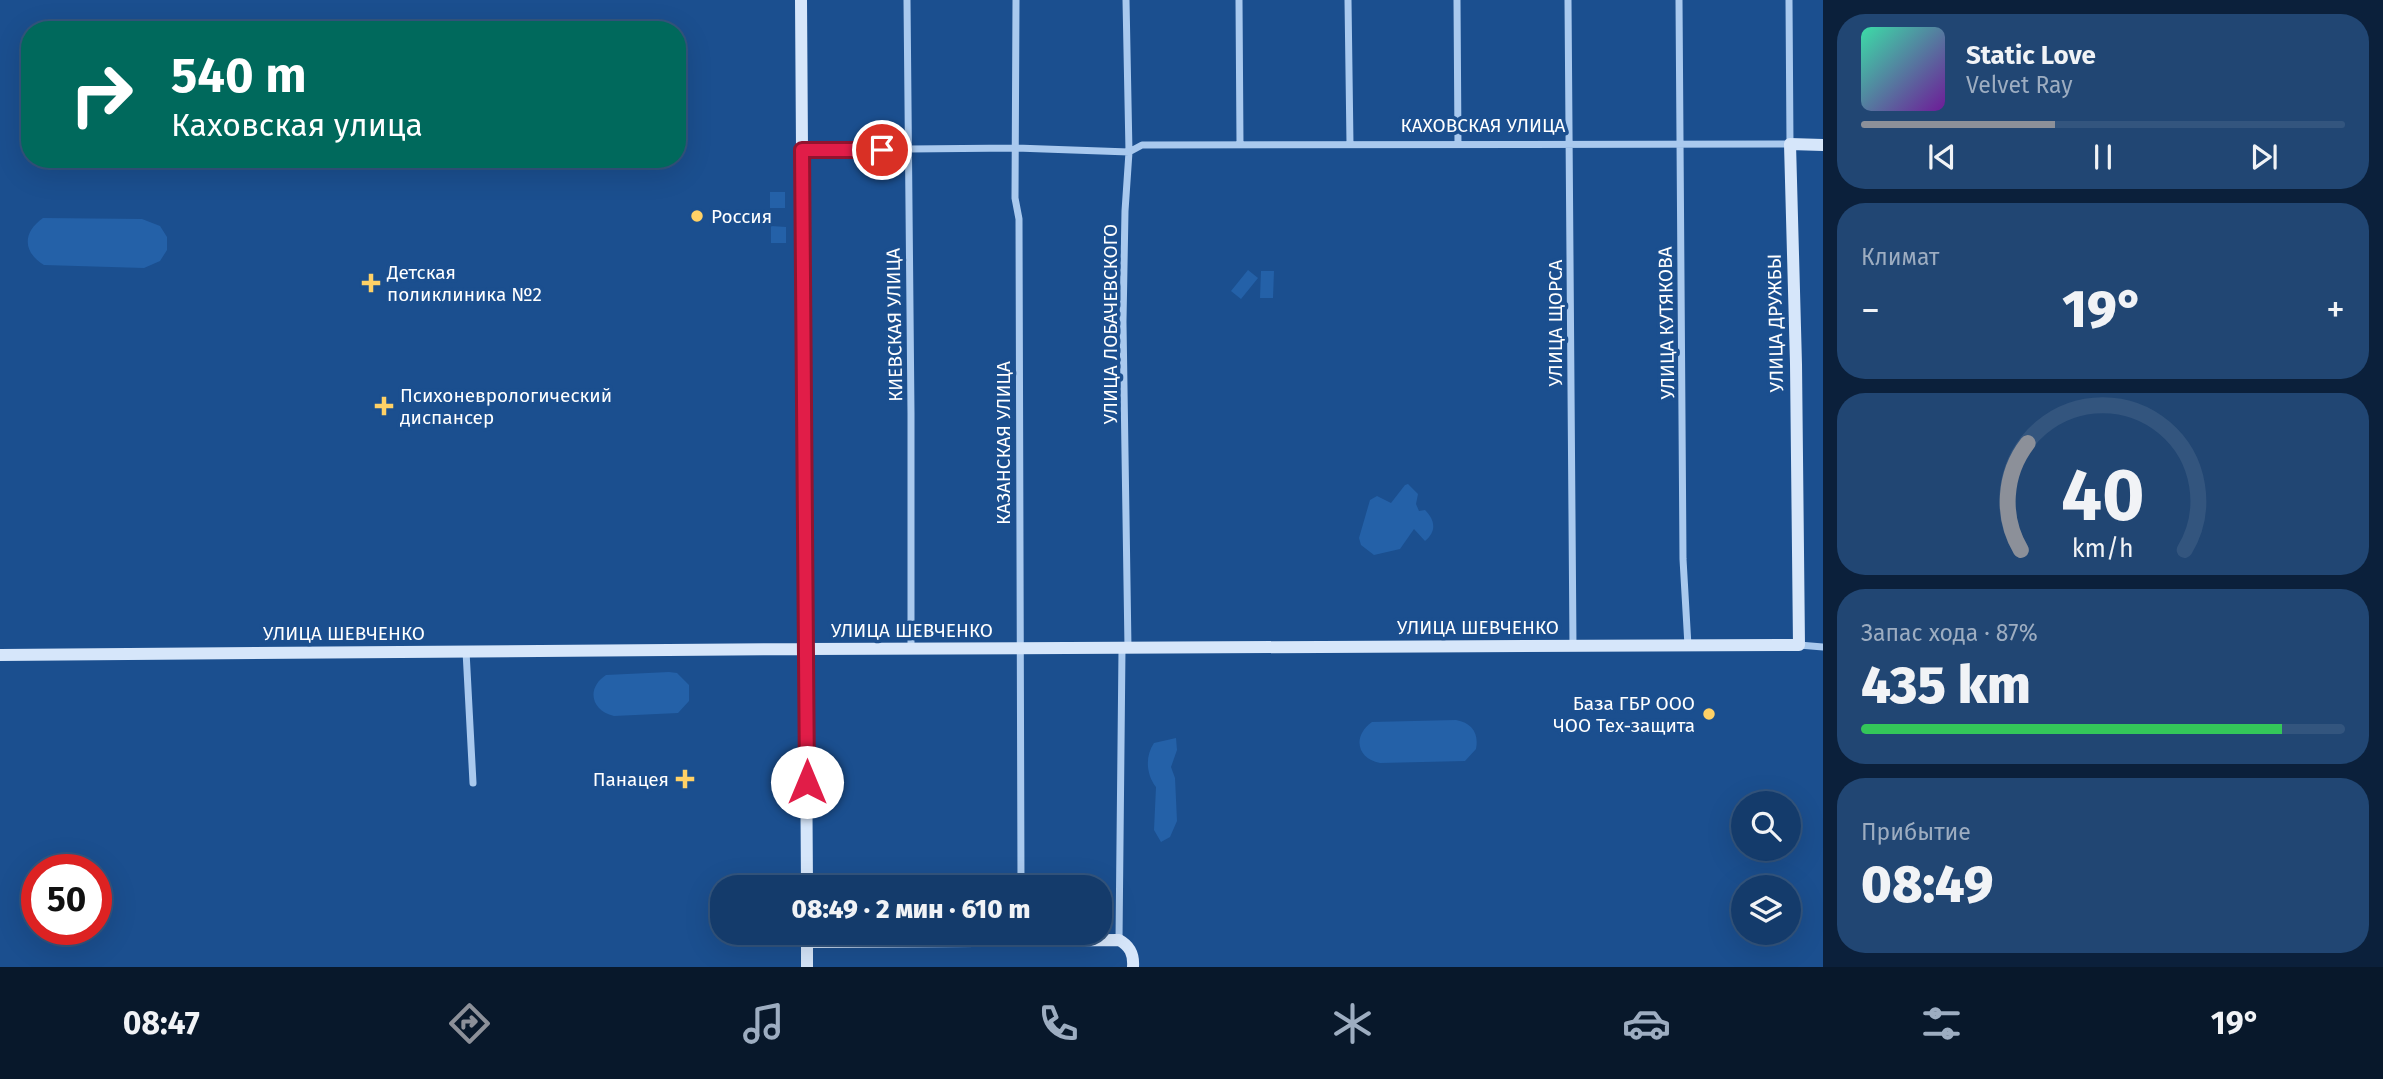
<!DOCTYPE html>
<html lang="ru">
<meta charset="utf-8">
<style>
body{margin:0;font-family:"Fira Sans",sans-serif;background:#214673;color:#f1f3f6;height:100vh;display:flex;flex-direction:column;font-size:26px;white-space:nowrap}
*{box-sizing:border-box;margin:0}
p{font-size:23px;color:#9dadc1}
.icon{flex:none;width:38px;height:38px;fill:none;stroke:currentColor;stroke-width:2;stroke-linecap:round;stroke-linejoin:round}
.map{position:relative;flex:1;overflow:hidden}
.drawer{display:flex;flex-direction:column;gap:14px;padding:14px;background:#0b203b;width:560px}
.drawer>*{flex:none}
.banner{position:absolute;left:21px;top:21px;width:665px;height:147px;border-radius:28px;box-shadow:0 7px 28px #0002,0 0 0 2px #33557e;background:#00695c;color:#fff;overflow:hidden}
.tools{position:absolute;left:1731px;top:791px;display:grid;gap:14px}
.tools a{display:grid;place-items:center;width:70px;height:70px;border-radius:50%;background:#143b6b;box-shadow:0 7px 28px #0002,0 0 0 2px #33557e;font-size:35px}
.speed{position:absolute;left:21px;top:854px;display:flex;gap:14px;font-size:35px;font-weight:700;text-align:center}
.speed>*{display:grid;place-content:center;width:91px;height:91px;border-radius:50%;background:#143b6b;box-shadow:0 7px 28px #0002,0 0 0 2px #33557e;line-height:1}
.speed .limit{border:10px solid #d22;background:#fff;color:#111}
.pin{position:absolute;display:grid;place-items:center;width:60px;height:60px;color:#fff;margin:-30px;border:4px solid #fff;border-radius:50%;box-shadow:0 2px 7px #0007}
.me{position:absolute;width:77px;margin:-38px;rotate:0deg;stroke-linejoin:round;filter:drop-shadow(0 0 5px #0008)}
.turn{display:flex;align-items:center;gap:24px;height:147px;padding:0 35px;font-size:32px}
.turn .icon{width:91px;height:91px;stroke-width:2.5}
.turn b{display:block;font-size:49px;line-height:60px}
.big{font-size:52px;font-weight:800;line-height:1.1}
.drawer .tile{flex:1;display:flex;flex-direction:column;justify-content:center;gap:10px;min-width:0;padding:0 24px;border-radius:28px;background:#214673}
.drawer .dial{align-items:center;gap:0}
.dial svg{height:182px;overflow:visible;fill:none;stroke:#33557e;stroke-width:7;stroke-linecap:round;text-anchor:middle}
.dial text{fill:#f1f3f6;stroke:none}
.song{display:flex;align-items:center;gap:21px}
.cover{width:84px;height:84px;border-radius:10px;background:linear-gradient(135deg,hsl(160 70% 55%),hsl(280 70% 35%))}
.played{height:7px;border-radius:4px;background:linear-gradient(90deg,#8c9099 40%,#33557e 40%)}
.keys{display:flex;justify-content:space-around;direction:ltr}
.heat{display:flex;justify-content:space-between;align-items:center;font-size:38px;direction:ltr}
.charge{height:10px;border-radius:5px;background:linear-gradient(90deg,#34c759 87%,#33557e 0)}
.trip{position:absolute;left:710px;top:875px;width:402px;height:70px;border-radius:28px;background:#143b6b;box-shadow:0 7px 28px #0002,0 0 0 2px #33557e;font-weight:800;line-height:70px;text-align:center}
.tab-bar{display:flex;height:112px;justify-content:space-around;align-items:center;background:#08182b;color:#9dadc1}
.tab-bar .icon{width:49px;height:49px}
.tab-bar .selected{color:#8c9099}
.tab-bar b{font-size:32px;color:#f1f3f6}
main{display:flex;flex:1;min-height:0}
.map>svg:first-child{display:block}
</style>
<main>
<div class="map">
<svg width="1823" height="967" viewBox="0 0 1823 967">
<rect width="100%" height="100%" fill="#1b4f8f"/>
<path fill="#2461a8" d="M770,192H785V208H770Z
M43,218L142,219L160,226L167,237V250L160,261L144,268L44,265C23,252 22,233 43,218Z
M771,226L786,227V243H771Z
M1248,270L1258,278L1241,299L1231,291Z
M1261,271H1274L1273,298H1260Z
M1408,484L1418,494L1416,504L1419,511L1425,510C1435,520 1437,531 1425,541L1414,529L1400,549L1374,555L1361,545L1359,538L1370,500L1377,496L1391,503L1405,485Z
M669,672L677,673L689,685V701L678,713L614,716C591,711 586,688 606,675Z
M1456,720C1472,723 1479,733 1476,749L1465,761L1380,763C1357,759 1352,736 1372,722Z
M1176,738L1177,750L1171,767L1175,778L1177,821L1170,837L1161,842L1154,830L1156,787C1146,774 1145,756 1154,743Z"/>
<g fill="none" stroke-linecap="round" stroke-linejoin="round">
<path stroke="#a9c9ee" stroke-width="7" d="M907,0L911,413V649
M1016,0L1015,198L1019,219L1021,887
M1126,0L1129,152L1125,211L1123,322L1128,648
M1239,0L1240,144
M1348,0L1350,144
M1457,0L1458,144
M1568,0L1573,646
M1679,0L1683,559L1688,646
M802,150L1016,148L1129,152L1142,145L1790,144L1789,0
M1799,645L1823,647
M466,651L473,783
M1119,940L1122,649"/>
<path stroke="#d6e6fa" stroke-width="12" d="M801,0L807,887
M0,655L806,649L1799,645L1796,364L1790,144L1823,145
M807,933V967
M807,942L1119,940C1130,946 1134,954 1133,967"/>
</g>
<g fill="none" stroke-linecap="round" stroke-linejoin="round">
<defs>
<path id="route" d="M807,782L802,150H882"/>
</defs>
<use href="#route" stroke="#92132f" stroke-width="18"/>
<use href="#route" stroke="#e11d48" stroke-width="12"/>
</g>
<g fill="#ffd166" stroke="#1b4f8f" stroke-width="2.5">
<circle cx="697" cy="216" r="7"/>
<path d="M367.5 272.5h7v7h7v7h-7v7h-7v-7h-7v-7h7z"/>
<path d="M380.5 395.5h7v7h7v7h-7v7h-7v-7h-7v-7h7z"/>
<circle cx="1709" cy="714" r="7"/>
<path d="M681.5 768.5h7v7h7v7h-7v7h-7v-7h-7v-7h7z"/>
</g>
<g text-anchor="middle" stroke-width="7" stroke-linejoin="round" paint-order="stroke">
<g font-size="19" fill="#fff" stroke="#1b4f8f">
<text x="1483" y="132">КАХОВСКАЯ УЛИЦА</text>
<text transform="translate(1555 323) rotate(-90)" y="7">УЛИЦА ЩОРСА</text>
<text transform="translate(1666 323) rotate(-91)" y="7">УЛИЦА КУТЯКОВА</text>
<text transform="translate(1775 323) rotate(-91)" y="7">УЛИЦА ДРУЖБЫ</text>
<text transform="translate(1110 324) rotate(-90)" y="7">УЛИЦА ЛОБАЧЕВСКОГО</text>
<text transform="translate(894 325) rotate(-91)" y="7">КИЕВСКАЯ УЛИЦА</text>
<text transform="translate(1003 443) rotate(-90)" y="7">КАЗАНСКАЯ УЛИЦА</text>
<text x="1478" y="634">УЛИЦА ШЕВЧЕНКО</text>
<text x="912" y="637">УЛИЦА ШЕВЧЕНКО</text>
<text x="344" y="640">УЛИЦА ШЕВЧЕНКО</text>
</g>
<g font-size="19" fill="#fff" stroke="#1b4f8f" text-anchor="start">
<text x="711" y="223">Россия</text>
<text x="387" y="279">Детская<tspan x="387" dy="22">поликлиника №2</tspan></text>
<text x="400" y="402">Психоневрологический<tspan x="400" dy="22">диспансер</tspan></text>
<text x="1695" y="710" text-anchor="end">База ГБР ООО<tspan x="1695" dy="22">ЧОО Тех-защита</tspan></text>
<text x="669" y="786" text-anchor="end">Панацея</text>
</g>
</g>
</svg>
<div class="tools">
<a><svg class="icon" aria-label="search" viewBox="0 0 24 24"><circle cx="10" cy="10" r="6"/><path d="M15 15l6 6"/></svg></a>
<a><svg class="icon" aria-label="layers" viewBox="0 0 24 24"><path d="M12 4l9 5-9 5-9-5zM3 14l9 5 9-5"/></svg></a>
</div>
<div class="speed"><div class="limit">50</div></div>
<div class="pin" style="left:882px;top:150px;background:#d93025"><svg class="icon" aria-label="arrive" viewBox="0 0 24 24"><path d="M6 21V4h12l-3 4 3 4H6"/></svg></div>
<svg class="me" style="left:807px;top:782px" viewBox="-20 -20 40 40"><circle r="19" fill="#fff"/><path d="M0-13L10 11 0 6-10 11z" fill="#e11d48"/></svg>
<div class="trip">08:49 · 2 мин · 610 m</div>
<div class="banner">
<div class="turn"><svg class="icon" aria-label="right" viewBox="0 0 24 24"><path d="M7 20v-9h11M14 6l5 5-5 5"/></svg><div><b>540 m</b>Каховская улица</div></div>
</div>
</div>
<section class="drawer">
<div class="tile">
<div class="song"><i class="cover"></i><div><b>Static Love</b><p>Velvet Ray</p></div></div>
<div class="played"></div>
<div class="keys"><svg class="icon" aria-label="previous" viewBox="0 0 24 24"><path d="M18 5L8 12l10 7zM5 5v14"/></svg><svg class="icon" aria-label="pause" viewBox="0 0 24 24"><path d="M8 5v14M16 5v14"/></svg><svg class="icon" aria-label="next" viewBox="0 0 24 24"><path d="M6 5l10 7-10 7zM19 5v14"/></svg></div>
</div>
<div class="tile"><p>Климат</p>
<div class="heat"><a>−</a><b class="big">19°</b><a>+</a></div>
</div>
<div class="tile dial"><svg viewBox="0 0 100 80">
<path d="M14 69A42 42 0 1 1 86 69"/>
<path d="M14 69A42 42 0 0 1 17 22" stroke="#8c9099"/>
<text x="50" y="56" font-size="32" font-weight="700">40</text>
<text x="50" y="72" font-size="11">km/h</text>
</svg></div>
<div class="tile"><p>Запас хода · 87%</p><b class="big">435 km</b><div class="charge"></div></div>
<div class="tile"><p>Прибытие</p><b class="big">08:49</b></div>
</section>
</main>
<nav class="tab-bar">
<b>08:47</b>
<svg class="icon selected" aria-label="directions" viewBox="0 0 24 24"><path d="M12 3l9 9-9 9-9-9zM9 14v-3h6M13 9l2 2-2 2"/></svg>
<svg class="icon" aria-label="music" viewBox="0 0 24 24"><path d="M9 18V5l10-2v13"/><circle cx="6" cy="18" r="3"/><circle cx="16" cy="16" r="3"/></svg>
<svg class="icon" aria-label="phone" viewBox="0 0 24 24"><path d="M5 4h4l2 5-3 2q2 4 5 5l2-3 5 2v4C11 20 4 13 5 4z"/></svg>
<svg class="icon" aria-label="climate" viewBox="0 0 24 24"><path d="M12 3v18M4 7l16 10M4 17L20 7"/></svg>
<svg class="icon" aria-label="car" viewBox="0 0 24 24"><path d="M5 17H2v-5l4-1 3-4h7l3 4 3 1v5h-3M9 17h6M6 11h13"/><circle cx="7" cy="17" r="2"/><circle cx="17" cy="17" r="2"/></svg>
<svg class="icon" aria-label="filters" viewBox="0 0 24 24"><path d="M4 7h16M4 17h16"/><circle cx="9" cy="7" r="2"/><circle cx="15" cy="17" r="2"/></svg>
<b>19°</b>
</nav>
